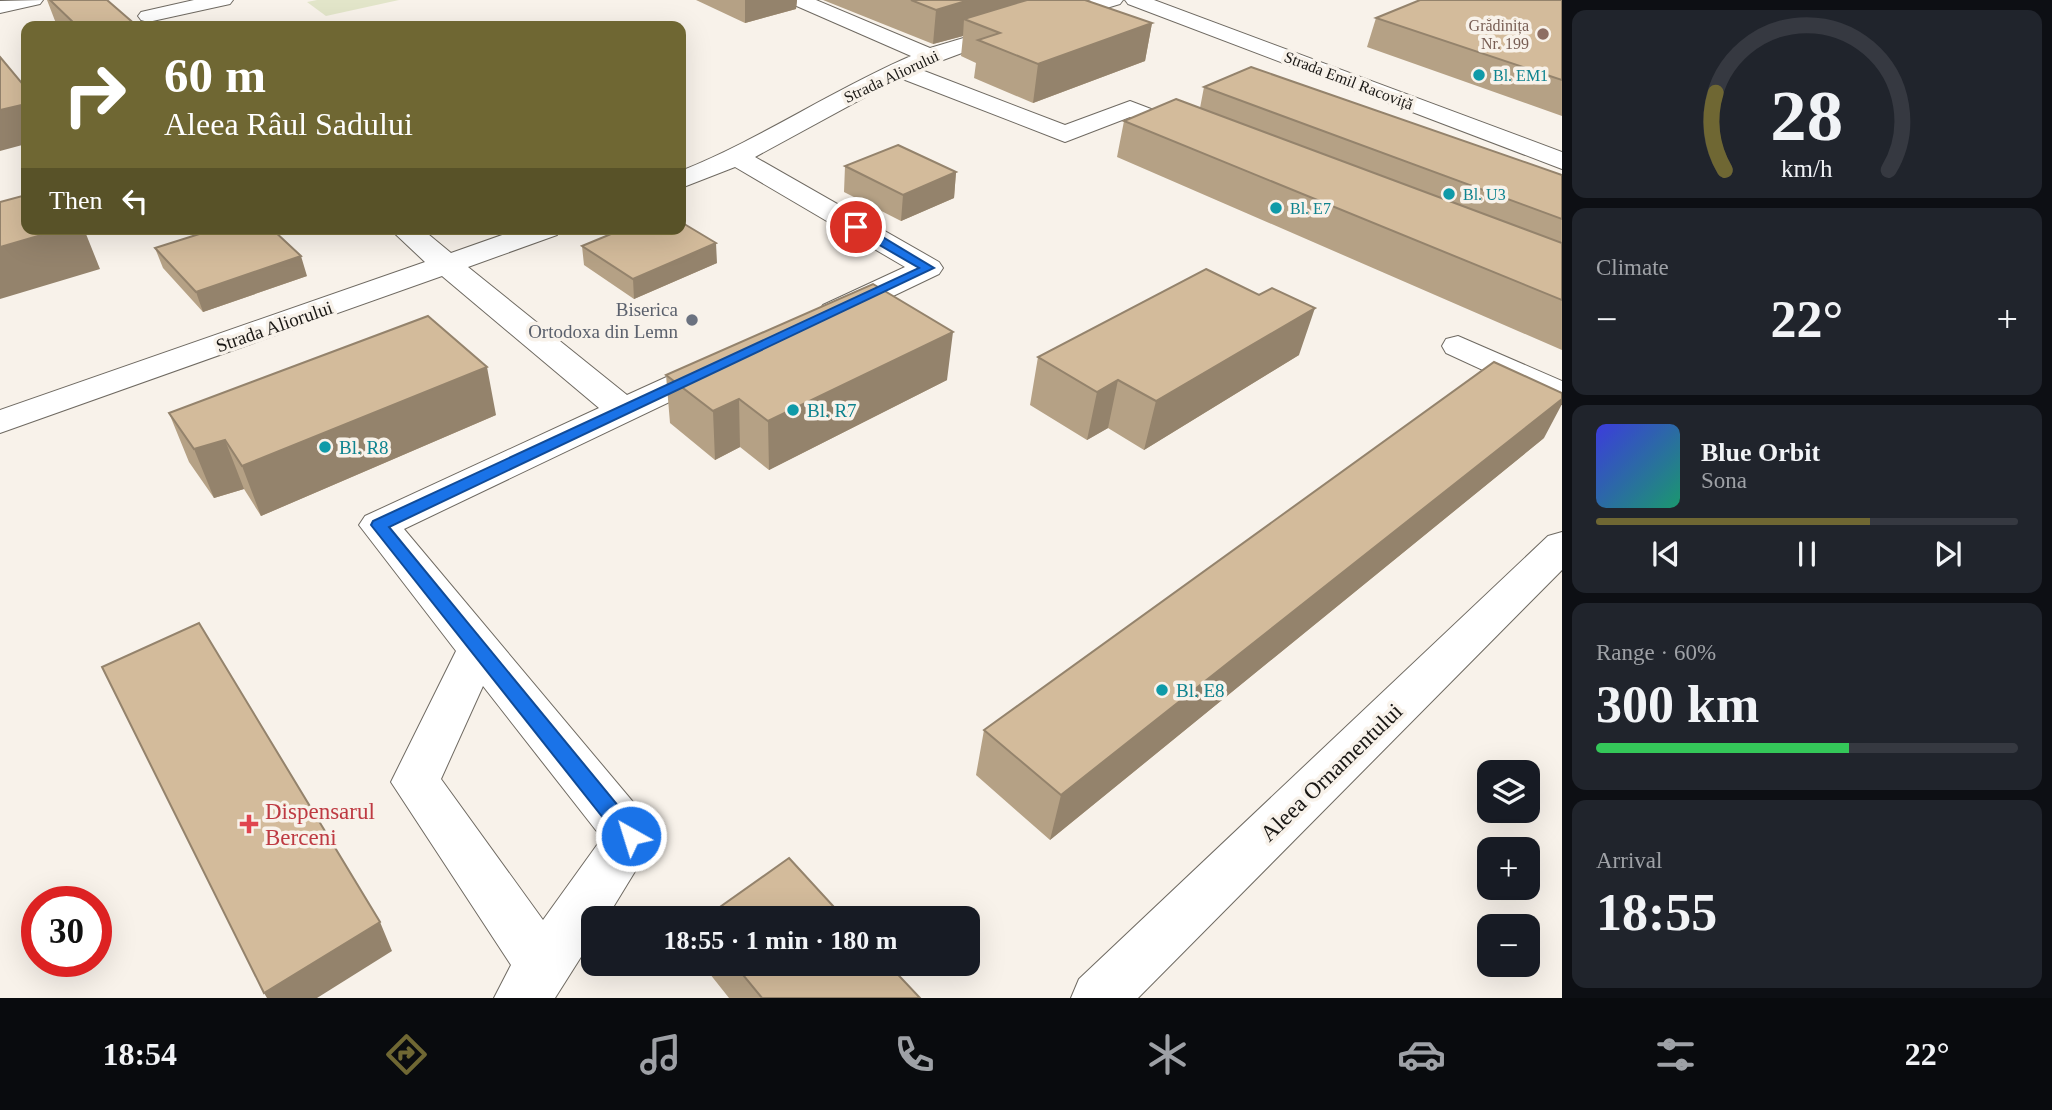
<!DOCTYPE html>
<meta charset="utf-8">
<style>
body{margin:0;font-family:"Times New Roman",serif;background:#20242c;color:#f1f3f6;height:100vh;display:flex;flex-direction:column;font-size:26px;white-space:nowrap}
*{box-sizing:border-box;margin:0}
p{font-size:23px;color:#9ea1a6}
.icon{flex:none;width:38px;height:38px;fill:none;stroke:currentColor;stroke-width:2;stroke-linecap:round;stroke-linejoin:round}
.map{position:relative;flex:1;overflow:hidden}
.side{display:flex;flex-direction:column;gap:10px;padding:10px;background:#0d0f14;width:490px}
.side>*{flex:none}
.hud{position:absolute;left:21px;top:21px;width:665px;height:214px;border-radius:14px;box-shadow:0 7px 28px #0002;background:#6f6733;color:#fff;overflow:hidden}
.buttons{position:absolute;left:1477px;top:760px;display:grid;gap:14px}
.buttons a{display:grid;place-items:center;width:63px;height:63px;border-radius:14px;background:#171b24;box-shadow:0 7px 28px #0002;font-size:35px}
.speed{position:absolute;left:21px;top:886px;display:flex;gap:14px;font-size:35px;font-weight:700;text-align:center}
.speed>*{display:grid;place-content:center;width:91px;height:91px;border-radius:50%;background:#171b24;box-shadow:0 7px 28px #0002;line-height:1}
.speed .limit{border:10px solid #d22;background:#fff;color:#111}
.pin{position:absolute;display:grid;place-items:center;width:60px;height:60px;color:#fff;margin:-30px;border:4px solid #fff;border-radius:50%;box-shadow:0 2px 7px #0007}
.me{position:absolute;width:77px;margin:-38px;rotate:321deg;stroke-linejoin:round;filter:drop-shadow(0 0 5px #0008)}
.turn{display:flex;align-items:center;gap:24px;height:147px;padding:0 28px;font-size:32px}
.turn .icon{width:91px;height:91px;stroke-width:2.5}
.turn b{display:block;font-size:49px;line-height:60px}
.then{display:flex;align-items:center;height:66px;padding:0 28px;background:#0003;gap:14px;font-size:26px}
.big{font-size:52px;font-weight:600;line-height:1.1}
.side .tile{flex:1;display:flex;flex-direction:column;justify-content:center;gap:10px;min-width:0;padding:0 24px;border-radius:14px;background:#20242c}
.side .dial{align-items:center;gap:0}
.dial svg{height:182px;overflow:visible;fill:none;stroke:#363941;stroke-width:7;stroke-linecap:round;text-anchor:middle}
.dial text{fill:#f1f3f6;stroke:none}
.song{display:flex;align-items:center;gap:21px}
.cover{width:84px;height:84px;border-radius:10px;background:linear-gradient(135deg,hsl(240 70% 55%),hsl(160 70% 35%))}
.played{height:7px;border-radius:4px;background:linear-gradient(90deg,#6f6733 65%,#363941 65%)}
.keys{display:flex;justify-content:space-around;direction:ltr}
.heat{display:flex;justify-content:space-between;align-items:center;font-size:38px;direction:ltr}
.charge{height:10px;border-radius:5px;background:linear-gradient(90deg,#34c759 60%,#363941 0)}
.trip{position:absolute;left:581px;top:906px;width:399px;height:70px;border-radius:14px;background:#171b24;box-shadow:0 7px 28px #0002;font-weight:600;line-height:70px;text-align:center}
.dock{display:flex;height:112px;justify-content:space-around;align-items:center;background:#090b0e;color:#9ea1a6}
.dock .icon{width:49px;height:49px}
.dock .selected{color:#6f6733}
.dock b{font-size:32px;color:#f1f3f6}
main{display:flex;flex:1;min-height:0}
.map>svg:first-child{display:block}
</style>
<main>
<div class="map">
<svg width="1562" height="998" viewBox="0 0 1562 998">
<rect width="100%" height="100%" fill="#f8f2ea"/>
<path fill="#e2e5c9" d="M317,0H399L326,16L307,2Z"/>
<g fill="none" stroke-linecap="round" stroke-linejoin="round">
<defs>
<path id="minor" d="M43,0L40,4L0,13V1Z
M194,0H233L230,4L148,22L141,20L138,16L141,12Z
M789,0H816L930,48L1091,0H1123L1120,4L986,44L919,69L1065,125L1130,101L1201,128L1205,133L1201,138L1192,141L1130,117L1065,142L900,78L755,157L939,262L943,268L939,274L845,319L834,322L823,319L818,312L823,305L905,267L735,167L681,188V171C761,139 832,90 911,56L792,4Z
M1125,0H1154L1562,152V169L1128,4Z
M390,229H422L451,253L519,229H561L557,235L468,267L627,395L704,360L716,357L728,360L733,367L728,374L404,529L649,821L656,837L606,919H593V938L555,998H494L511,965L391,782L456,651L359,525L365,516L599,408L442,276L0,433V410L425,262ZM483,686L602,838L543,920L441,779Z
M1458,336L1562,381V404L1550,401L1446,353L1442,346L1446,339Z
M1562,532V570L1138,998H1071L1079,979L1548,536Z"/>
</defs>
<use href="#minor" stroke="#6f6a62" stroke-width="2"/>
<use href="#minor" fill="#fff" fill-rule="evenodd"/>
</g>
<path fill="#b5a185" d="M47,0H107L137,26H57Z
M696,0H797L796,9L745,23Z
M823,0H1085L1152,23L1145,61L1033,103L974,78L976,63L961,56L963,36L933,44Z
M1562,0V116L1367,47L1376,18Z
M1204,87L1562,175V350L1117,157L1124,121L1200,108Z
M845,166L956,172L954,198L901,221L844,192Z
M582,246L717,263L634,299L584,265Z
M155,248L307,276L203,312L163,268Z
M1299,355L1144,450L1108,428L1087,440L1030,405L1038,357Z
M666,375L947,380L769,470L740,447L715,460L670,423Z
M169,413L496,415L261,516L244,489L214,498L189,462Z
M1544,438L1050,840L976,775L984,730Z
M702,964H888L920,998H729Z"/>
<path fill="#94836c" d="M745,0H797L796,9L745,23Z
M969,0H1033L964,19L963,36L933,44L936,10Z
M1152,23L1145,61L1033,103L1038,64Z
M26,104V144L0,151V110Z
M956,172L954,198L901,221L903,195Z
M62,229H84L100,269L0,299V247Z
M716,243L717,263L634,299L633,279Z
M301,256L307,276L203,312L196,292Z
M1315,308L1299,355L1144,450L1156,401Z
M953,332L947,380L769,470L768,421Z
M487,367L496,415L261,516L242,466Z
M1118,380L1108,428L1087,440L1097,392Z
M739,399L740,447L715,460L713,411Z
M1562,399V404L1544,438L1050,840L1061,795Z
M225,440L244,489L214,498L194,449Z
M380,922L392,951L317,998H267L264,993Z"/>
<path fill="#d3bb9b" stroke="#94836c" stroke-width="2" d="M50,0H107L137,26H77Z
M911,0H969L936,10Z
M1027,0H1085L1152,23L1038,64L978,40L1000,33L964,19Z
M1420,0H1562V80L1376,18Z
M0,57L26,88V104L0,110Z
M1251,67L1562,175V219L1204,87Z
M1176,99L1562,243V300L1124,121Z
M898,145L956,172L903,195L845,166Z
M26,195V229H62L0,247V202Z
M681,222L716,243L633,279L582,246L623,229H681Z
M215,229H272L301,256L196,292L155,248Z
M1206,269L1259,295L1272,288L1315,308L1156,401L1118,380L1097,392L1038,357Z
M873,284L953,332L768,421L739,399L713,411L666,375Z
M428,316L487,367L242,466L225,440L194,449L169,413Z
M1494,362L1562,393V399L1061,795L984,730Z
M199,623L380,922L264,993L102,667Z
M789,858L845,919H703Z
M734,964H888L920,998H762Z"/>
<path fill="#1a73e8" stroke="#114b97" stroke-width="2" d="M852,224H861L934,268L389,527L638,830L641,836L638,843L631,846L623,843L371,525L373,521L919,268L852,229Z"/>
<circle fill="#8d6e63" stroke="#f8f2ea" stroke-width="2.5" cx="1543" cy="34" r="7"/>
<g fill="#0f9aa8" stroke="#f8f2ea" stroke-width="2.5">
<circle cx="1479" cy="75" r="7"/>
<circle cx="1449" cy="194" r="7"/>
<circle cx="1276" cy="208" r="7"/>
<circle cx="793" cy="410" r="7"/>
<circle cx="325" cy="447" r="7"/>
<circle cx="1162" cy="690" r="7"/>
</g>
<circle fill="#6b7280" stroke="#f8f2ea" stroke-width="2.5" cx="692" cy="320" r="7"/>
<path fill="#e0444e" stroke="#f8f2ea" stroke-width="2.5" d="M245.5 813.5h7v7h7v7h-7v7h-7v-7h-7v-7h7z"/>
<g text-anchor="middle" stroke-width="7" stroke-linejoin="round" paint-order="stroke">
<g font-size="16" fill="#785e54" stroke="#f8f2ea" text-anchor="end">
<text x="1529" y="31">Grădinița<tspan x="1529" dy="18">Nr. 199</tspan></text>
</g>
<g font-size="16" fill="#0d838f" stroke="#f8f2ea" text-anchor="start">
<text x="1493" y="81">Bl. EM1</text>
<text x="1463" y="200">Bl. U3</text>
<text x="1290" y="214">Bl. E7</text>
</g>
<g font-size="16" fill="#1a1815" stroke="#f8f2ea">
<text transform="translate(891 76) rotate(-25)" y="6">Strada Aliorului</text>
<text transform="translate(1349 80) rotate(21)" y="6">Strada Emil Racoviță</text>
</g>
<g font-size="19" fill="#5b616d" stroke="#f8f2ea" text-anchor="end">
<text x="678" y="316">Biserica<tspan x="678" dy="22">Ortodoxa din Lemn</tspan></text>
</g>
<g font-size="19" fill="#1a1815" stroke="#f8f2ea">
<text transform="translate(274 326) rotate(-19)" y="7">Strada Aliorului</text>
</g>
<g font-size="19" fill="#0d838f" stroke="#f8f2ea" text-anchor="start">
<text x="807" y="417">Bl. R7</text>
<text x="339" y="454">Bl. R8</text>
<text x="1176" y="697">Bl. E8</text>
</g>
<g font-size="23" fill="#1a1815" stroke="#f8f2ea">
<text transform="translate(1331 772) rotate(-44)" y="8">Aleea Ornamentului</text>
</g>
<g font-size="23" fill="#be3a42" stroke="#f8f2ea" text-anchor="start">
<text x="265" y="819">Dispensarul<tspan x="265" dy="26">Berceni</tspan></text>
</g>
</g>
</svg>
<div class="buttons">
<a><svg class="icon" aria-label="layers" viewBox="0 0 24 24"><path d="M12 4l9 5-9 5-9-5zM3 14l9 5 9-5"/></svg></a>
<a>+</a>
<a>−</a>
</div>
<div class="speed"><div class="limit">30</div></div>
<div class="pin" style="left:856px;top:227px;background:#d93025"><svg class="icon" aria-label="arrive" viewBox="0 0 24 24"><path d="M6 21V4h12l-3 4 3 4H6"/></svg></div>
<svg class="me" style="left:631px;top:836px" viewBox="-20 -20 40 40"><circle r="17" fill="#1a73e8" stroke="#fff" stroke-width="3"/><path d="M0-11L8 9 0 5-8 9z" fill="#fff"/></svg>
<div class="trip">18:55 · 1 min · 180 m</div>
<div class="hud">
<div class="turn"><svg class="icon" aria-label="right" viewBox="0 0 24 24"><path d="M7 20v-9h11M14 6l5 5-5 5"/></svg><div><b>60 m</b>Aleea Râul Sadului</div></div>
<div class="then">Then<svg class="icon" aria-label="left" viewBox="0 0 24 24"><path d="M17 20v-9H6M10 6l-5 5 5 5"/></svg></div>
</div>
</div>
<section class="side">
<div class="tile dial"><svg viewBox="0 0 100 80">
<path d="M14 69A42 42 0 1 1 86 69"/>
<path d="M14 69A42 42 0 0 1 10 35" stroke="#6f6733"/>
<text x="50" y="56" font-size="32" font-weight="700">28</text>
<text x="50" y="72" font-size="11">km/h</text>
</svg></div>
<div class="tile"><p>Climate</p>
<div class="heat"><a>−</a><b class="big">22°</b><a>+</a></div>
</div>
<div class="tile">
<div class="song"><i class="cover"></i><div><b>Blue Orbit</b><p>Sona</p></div></div>
<div class="played"></div>
<div class="keys"><svg class="icon" aria-label="previous" viewBox="0 0 24 24"><path d="M18 5L8 12l10 7zM5 5v14"/></svg><svg class="icon" aria-label="pause" viewBox="0 0 24 24"><path d="M8 5v14M16 5v14"/></svg><svg class="icon" aria-label="next" viewBox="0 0 24 24"><path d="M6 5l10 7-10 7zM19 5v14"/></svg></div>
</div>
<div class="tile"><p>Range · 60%</p><b class="big">300 km</b><div class="charge"></div></div>
<div class="tile"><p>Arrival</p><b class="big">18:55</b></div>
</section>
</main>
<nav class="dock">
<b>18:54</b>
<svg class="icon selected" aria-label="directions" viewBox="0 0 24 24"><path d="M12 3l9 9-9 9-9-9zM9 14v-3h6M13 9l2 2-2 2"/></svg>
<svg class="icon" aria-label="music" viewBox="0 0 24 24"><path d="M9 18V5l10-2v13"/><circle cx="6" cy="18" r="3"/><circle cx="16" cy="16" r="3"/></svg>
<svg class="icon" aria-label="phone" viewBox="0 0 24 24"><path d="M5 4h4l2 5-3 2q2 4 5 5l2-3 5 2v4C11 20 4 13 5 4z"/></svg>
<svg class="icon" aria-label="climate" viewBox="0 0 24 24"><path d="M12 3v18M4 7l16 10M4 17L20 7"/></svg>
<svg class="icon" aria-label="car" viewBox="0 0 24 24"><path d="M5 17H2v-5l4-1 3-4h7l3 4 3 1v5h-3M9 17h6M6 11h13"/><circle cx="7" cy="17" r="2"/><circle cx="17" cy="17" r="2"/></svg>
<svg class="icon" aria-label="filters" viewBox="0 0 24 24"><path d="M4 7h16M4 17h16"/><circle cx="9" cy="7" r="2"/><circle cx="15" cy="17" r="2"/></svg>
<b>22°</b>
</nav>
